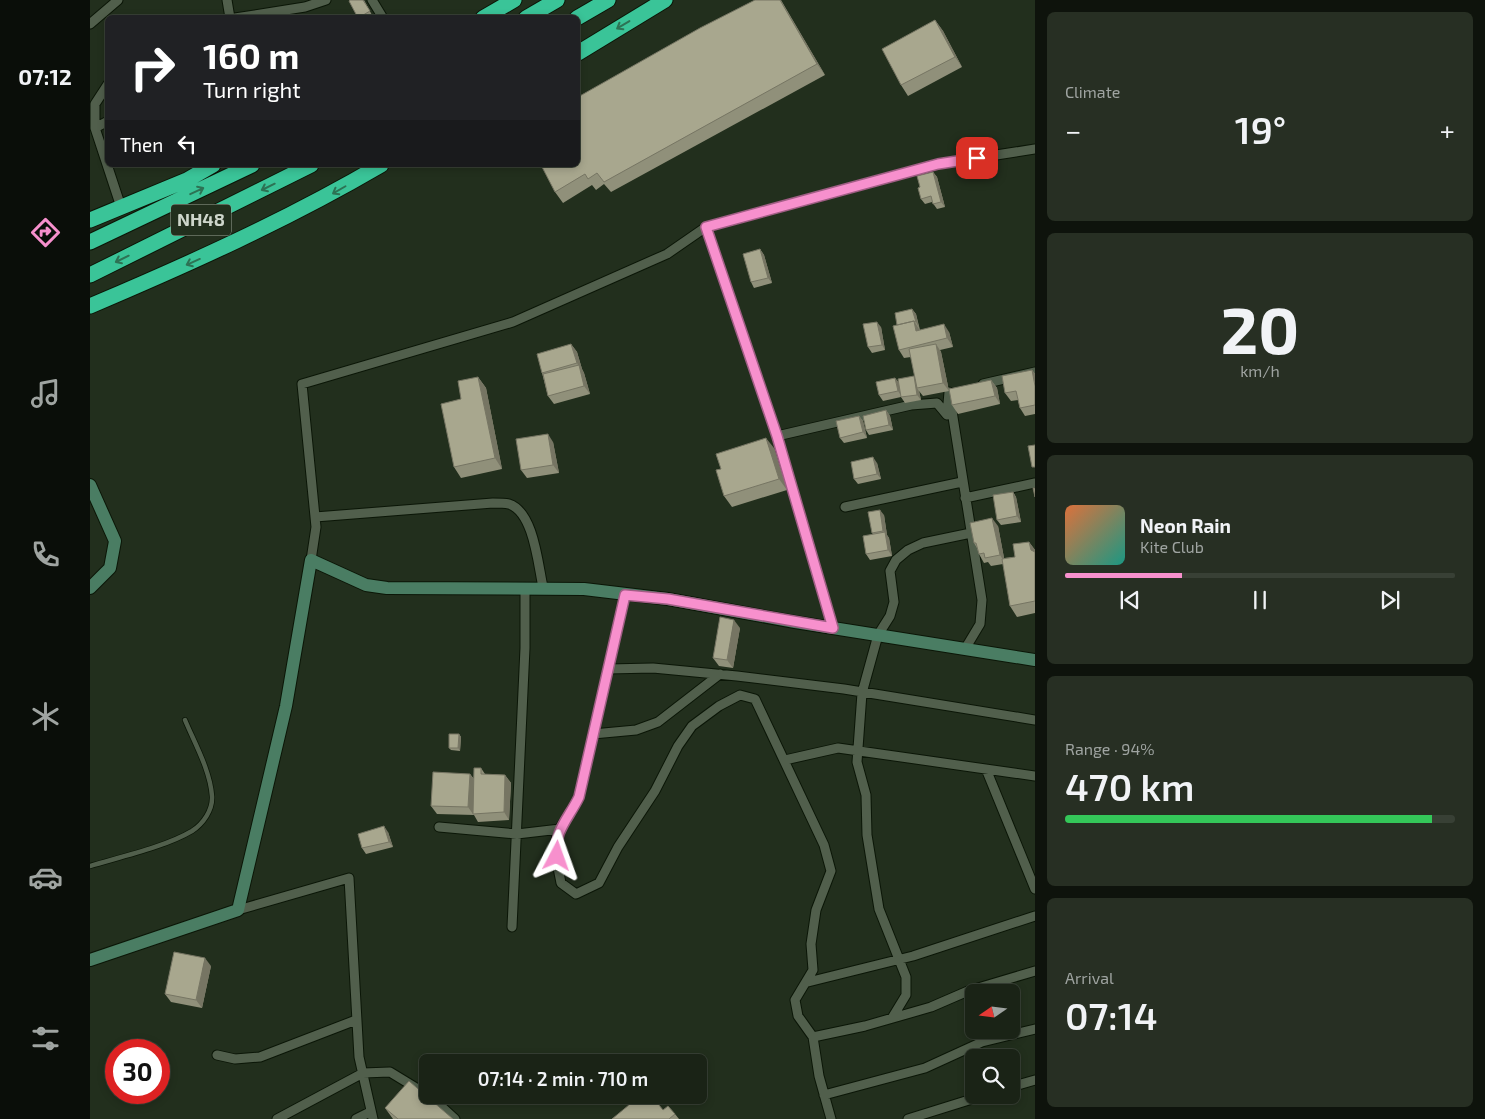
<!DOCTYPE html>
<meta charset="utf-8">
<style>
body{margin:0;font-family:"Exo 2",sans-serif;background:#272f23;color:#f1f3f6;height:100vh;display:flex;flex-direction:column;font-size:19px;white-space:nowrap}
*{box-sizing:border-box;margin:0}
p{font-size:16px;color:#9fa4a1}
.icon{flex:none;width:28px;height:28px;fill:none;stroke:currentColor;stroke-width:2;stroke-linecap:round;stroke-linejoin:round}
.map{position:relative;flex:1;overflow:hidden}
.side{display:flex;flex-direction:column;gap:12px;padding:12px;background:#0e130c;width:450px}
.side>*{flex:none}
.banner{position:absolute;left:15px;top:15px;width:475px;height:152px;border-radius:8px;box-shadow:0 2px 8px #0003,0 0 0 1px #384035;background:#202124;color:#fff;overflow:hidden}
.needle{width:32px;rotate:256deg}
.tools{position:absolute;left:875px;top:984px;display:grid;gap:10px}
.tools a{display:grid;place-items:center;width:55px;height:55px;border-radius:8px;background:#1a2316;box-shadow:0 2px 8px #0003,0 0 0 1px #384035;font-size:25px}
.speed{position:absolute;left:15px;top:1039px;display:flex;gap:10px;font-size:25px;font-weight:700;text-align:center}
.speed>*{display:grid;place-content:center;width:65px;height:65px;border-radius:50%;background:#1a2316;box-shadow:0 2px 8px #0003,0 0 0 1px #384035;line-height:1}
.speed .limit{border:8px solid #d22;background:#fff;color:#111}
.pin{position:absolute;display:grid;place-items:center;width:42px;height:42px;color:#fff;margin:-21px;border-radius:10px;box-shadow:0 2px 8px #0006}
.me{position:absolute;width:55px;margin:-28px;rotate:4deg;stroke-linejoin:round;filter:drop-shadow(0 0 4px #0008)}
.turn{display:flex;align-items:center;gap:18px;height:105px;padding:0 15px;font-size:22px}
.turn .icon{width:65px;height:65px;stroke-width:2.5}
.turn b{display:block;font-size:35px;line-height:42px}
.then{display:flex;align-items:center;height:48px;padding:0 15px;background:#0003;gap:10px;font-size:19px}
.big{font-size:38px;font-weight:600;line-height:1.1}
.side .tile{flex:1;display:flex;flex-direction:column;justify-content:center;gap:8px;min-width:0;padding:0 18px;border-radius:8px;background:#272f23}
.side .dial{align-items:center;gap:0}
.dial b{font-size:65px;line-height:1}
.song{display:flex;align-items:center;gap:15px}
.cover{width:60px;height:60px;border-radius:8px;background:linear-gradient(135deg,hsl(20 70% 55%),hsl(170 70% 35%))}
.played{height:5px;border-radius:2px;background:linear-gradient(90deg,#f790cd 30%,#384035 30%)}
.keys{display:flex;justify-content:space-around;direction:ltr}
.heat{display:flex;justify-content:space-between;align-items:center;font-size:28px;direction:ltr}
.charge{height:8px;border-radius:4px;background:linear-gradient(90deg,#34c759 94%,#384035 0)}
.trip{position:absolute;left:329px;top:1054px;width:288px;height:50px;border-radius:8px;background:#1a2316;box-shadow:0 2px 8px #0003,0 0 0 1px #384035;font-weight:600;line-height:50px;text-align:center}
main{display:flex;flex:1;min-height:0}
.tabs{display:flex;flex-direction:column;width:90px;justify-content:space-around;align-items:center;background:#0a0e09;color:#9fa4a1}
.tabs .icon{width:35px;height:35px}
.tabs .active{color:#f790cd}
.tabs b{font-size:22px;color:#f1f3f6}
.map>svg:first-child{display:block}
</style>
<main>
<nav class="tabs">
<b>07:12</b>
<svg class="icon active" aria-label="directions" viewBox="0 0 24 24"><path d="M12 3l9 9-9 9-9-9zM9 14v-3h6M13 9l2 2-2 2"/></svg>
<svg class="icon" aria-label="music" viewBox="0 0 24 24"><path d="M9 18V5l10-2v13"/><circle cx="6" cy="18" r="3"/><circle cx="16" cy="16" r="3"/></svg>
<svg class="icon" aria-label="phone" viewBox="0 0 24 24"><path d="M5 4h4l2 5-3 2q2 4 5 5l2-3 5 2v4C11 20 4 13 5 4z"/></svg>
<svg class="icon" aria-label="climate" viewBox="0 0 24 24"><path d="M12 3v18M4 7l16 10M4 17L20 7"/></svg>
<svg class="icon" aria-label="car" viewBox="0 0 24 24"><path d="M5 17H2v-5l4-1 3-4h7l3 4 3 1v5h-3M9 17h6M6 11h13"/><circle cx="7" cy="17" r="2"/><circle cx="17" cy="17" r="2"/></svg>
<svg class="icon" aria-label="filters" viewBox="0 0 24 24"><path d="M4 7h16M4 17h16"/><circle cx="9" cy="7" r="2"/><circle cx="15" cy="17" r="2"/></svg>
</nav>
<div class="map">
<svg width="945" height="1119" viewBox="0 0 945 1119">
<rect width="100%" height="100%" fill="#222f1d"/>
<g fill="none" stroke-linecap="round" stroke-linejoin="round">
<defs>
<path id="lane" d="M0,866C30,857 75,847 102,831C113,824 123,810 122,796C120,770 105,744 95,720"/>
<path id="street" d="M137,0L140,18
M282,0L293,18
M145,18L215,7L236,0
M0,24L28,0
M18,84L5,104V128L31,207
M5,128L18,121
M616,227L687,436L743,628
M893,384L945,372
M687,436L821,405L847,403L857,415L859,392L892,600L890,624L875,649
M875,498L945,483
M755,507L872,482
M225,517L403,503C408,503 414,503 419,504C444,512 448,565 453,587
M221,560L226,527L212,384L423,322L577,254L616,227L848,164L945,149
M535,595L489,797C483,808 477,817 470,828C461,844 468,866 471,883L486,894L509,883L528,847L565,791L588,746L602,726L629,706L650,695L665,699L734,845L741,871L726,910L721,944L723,970L705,1000L708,1016L723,1037L729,1076L741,1119
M518,669L563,668L647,676L754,689L945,720
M503,734L546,730L568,722L630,674
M695,760L748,748L945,776
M896,769L945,889
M349,827L427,834L470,829
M148,910L259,878L269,1057L283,1119
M422,927L435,648V589
M718,982L823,956L945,916
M802,1018L816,995V977L789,909L777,835L776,795L767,762L772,693L788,635L800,616L804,602L800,571L806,560L818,550L833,543L881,533
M723,1037L775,1026L841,1007L878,991L945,971
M127,1055L145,1059L170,1057L266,1020
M921,1087L945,1080
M734,1095L835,1068L892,1042L945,1029
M187,1119L273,1073L300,1072L341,1097L365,1119
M266,1119L280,1112
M818,1119L895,1095"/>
<path id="secondary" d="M0,485L25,541L20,568L0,588
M0,960L148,910L196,706L221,560L276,585L297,588L494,589L578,599L705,622L945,660"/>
<path id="highway" d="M393,18L424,0
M436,18L467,0
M487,18L518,0
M488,53L575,0
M0,220L97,180L123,165
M0,242L162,165
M0,275L221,165
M0,306C99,264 197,220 291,165"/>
</defs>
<use href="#lane" stroke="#0b1607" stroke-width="6"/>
<use href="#street" stroke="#0b1607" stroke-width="11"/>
<use href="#secondary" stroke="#0b1607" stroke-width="14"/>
<use href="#highway" stroke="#0b1607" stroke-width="17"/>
<use href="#lane" stroke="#515f4c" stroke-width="4.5"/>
<use href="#street" stroke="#515f4c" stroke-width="9"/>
<use href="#secondary" stroke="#4a7d63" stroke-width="12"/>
<use href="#highway" stroke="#3ac498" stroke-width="15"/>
</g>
<path fill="#90907a" d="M274,0L283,17L282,18H268Z
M665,0H691L735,75L521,192L514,184L506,190L502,185L473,203L465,192Z
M845,20L853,31L872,67L818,96L811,85Z
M843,172L847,177L855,207L847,209L842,202L835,204L831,199L830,187Z
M670,249L674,255L682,283L664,288L661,282Z
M822,309L826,314L830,330L859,332L863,347L850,350L851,352L859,391L833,396L829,391L831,400L815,403L811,397L793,401L789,395L805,378L809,383L825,378L821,357L814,358L809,350Z
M791,327L795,350L782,353L778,347Z
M481,344L487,352L492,369L494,373L500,394L464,404L458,396L452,373Z
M942,370L945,374V414L935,416L930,408L928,400L921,401L915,393Z
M388,377L396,388L412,469L371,478L364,467L371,399Z
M901,380L907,388L910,404L868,414L862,405Z
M796,410L800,416L803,430L779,435L776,430Z
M769,416L773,421L777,438L754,443L750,438Z
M463,442L469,473L437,478L431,470Z
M684,448L697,490L642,507L634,496Z
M787,463L791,479L768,484L764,479Z
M923,492L926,497L931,522L911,525L907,520Z
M794,515L797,535L799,538L802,556L780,560L776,554L783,534L782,533Z
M908,526L914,558L925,557L939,542L945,550V613L927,617L920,606L913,564L901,566L898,562L894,563L889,554L887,548L884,543Z
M650,628L643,668L629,666L623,658Z
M369,734L371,737L370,751L361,750L359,748Z
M391,768L395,774L415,775L421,783L419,820L388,822L384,815L347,814L341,806L380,774L384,779Z
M298,832L303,847L276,854L272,848Z
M121,966L112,1008L81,1002L75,994Z
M295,1108L363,1119H303Z
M573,1110L585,1114L589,1119H522Z"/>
<path fill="#767563" d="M690,0L691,1L735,75L727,64Z
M845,20L853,31L872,67L865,57Z
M843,172L847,177L855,207L851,202Z
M670,249L674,255L682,283L678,278Z
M822,309L826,314L829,328L826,322Z
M824,321L829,329L832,339L826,331Z
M787,322L791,327L795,350L792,345Z
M854,324L859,332L863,347L857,338Z
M481,344L487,352L492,369L494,373L500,394L494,386L489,367L487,363Z
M846,344L851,352L859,391L853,383Z
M942,370L945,374V386Z
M824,376L827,381V388L829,391L831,400L827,395Z
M388,377L396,388L412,469L405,458Z
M805,378L809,383L812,397L808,391Z
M901,380L907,388L910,404L905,396Z
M796,410L800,416L803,430L799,425Z
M769,416L773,421L777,438L773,432Z
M458,434L463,442L469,473L463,465Z
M676,438L684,448L697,490L689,479Z
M783,457L787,463L791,479L787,474Z
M923,492L926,497L931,522L927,516Z
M790,510L794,515L797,535L799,538L802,556L798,550L795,533L793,531Z
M902,518L908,526L915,563L910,555Z
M939,542L945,550V557L941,550Z
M644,620L650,628L643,668L637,660Z
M369,734L371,737L370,751L368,748Z
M380,774L386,782L383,814L378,807Z
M415,775L421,783L419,820L414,812Z
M294,826L298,832L303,847L299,842Z
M115,958L121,966L112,1008L106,1000Z"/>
<path fill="#a8a78e" stroke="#767563" d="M260,0H273L280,11L268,18L259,1Z
M665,0H690L727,64L514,182L507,173L498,179L495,174L465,192L451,165H488V97L610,28Z
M845,20L865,57L811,85L792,49Z
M843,172L851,202L843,204L841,196L831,199L828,188L830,187L827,176Z
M670,249L678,278L661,282L653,254Z
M822,309L826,322L824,321L807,325L805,313Z
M824,321L826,331L854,324L857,338L809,350L803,326Z
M787,322L792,345L778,347L773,324Z
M481,344L487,363L452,373L447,354Z
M846,344L853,383L827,388L819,349Z
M489,365L494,386L458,396L453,374Z
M942,370L945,386V405L930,408L926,391L915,393L912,376Z
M824,376L827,395L811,397L808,379Z
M388,377L405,458L364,467L351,404L371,399L368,381Z
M805,378L808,391L789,395L786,382Z
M901,380L905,396L862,405L859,389Z
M796,410L799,425L776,430L773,416Z
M769,416L773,432L750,438L746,421Z
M458,434L463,465L431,470L426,439Z
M676,438L689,479L634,496L626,470L631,469L626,454Z
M945,445V467H942L938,446Z
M783,457L787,474L764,479L761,462Z
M943,488H945V497Z
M923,492L927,516L907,520L903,495Z
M790,510L793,531L782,533L778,512Z
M902,518L910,555L895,558L894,553L889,554L886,543H884L880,523Z
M795,532L798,550L776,554L773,536Z
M939,542L941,550L945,552V601L920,606L912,559L925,557L923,544Z
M630,617L644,620L637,660L623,658Z
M359,734H369L368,748H359Z
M384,768H391V774L415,775L414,812L383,814Z
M343,772L380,774L378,807L341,806Z
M294,826L299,842L272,848L268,834Z
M84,952L115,958L106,1000L75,994Z
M319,1081L363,1119H308L295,1108Z
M551,1095H561L573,1110L578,1106L585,1114L579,1119H522Z"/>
<defs><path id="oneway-shaft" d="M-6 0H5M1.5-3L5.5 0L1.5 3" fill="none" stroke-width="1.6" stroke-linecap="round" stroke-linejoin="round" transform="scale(1.25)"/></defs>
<g stroke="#2d7254">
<use href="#oneway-shaft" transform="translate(533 25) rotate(149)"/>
<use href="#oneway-shaft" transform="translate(178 187) rotate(154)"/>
<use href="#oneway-shaft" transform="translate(249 190) rotate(150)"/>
<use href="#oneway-shaft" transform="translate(107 191) rotate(-25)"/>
<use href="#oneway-shaft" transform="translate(32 259) rotate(154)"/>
<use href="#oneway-shaft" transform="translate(103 262) rotate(156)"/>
</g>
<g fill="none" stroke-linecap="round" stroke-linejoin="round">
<defs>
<path id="route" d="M467,856C463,832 479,818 489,797L535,595L578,599L743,628L687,436L616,227L848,164L887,158"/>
</defs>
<use href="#route" stroke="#a15e85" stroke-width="12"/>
<use href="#route" stroke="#f790cd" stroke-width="9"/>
</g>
<g text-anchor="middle" stroke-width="5" stroke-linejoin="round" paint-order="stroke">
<rect fill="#222f1d" stroke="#9aa497" stroke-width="1" x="81" y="204.5" width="60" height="31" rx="4"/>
<g font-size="18" font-weight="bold" fill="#ced6cb">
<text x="111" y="226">NH48</text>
</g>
</g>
</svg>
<div class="tools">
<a><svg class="needle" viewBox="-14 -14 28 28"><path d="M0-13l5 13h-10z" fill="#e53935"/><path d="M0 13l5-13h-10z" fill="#9fa4a1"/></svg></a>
<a><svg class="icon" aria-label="search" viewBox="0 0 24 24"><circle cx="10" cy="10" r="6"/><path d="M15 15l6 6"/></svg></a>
</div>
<div class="speed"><div class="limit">30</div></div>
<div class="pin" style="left:887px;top:158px;background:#d93025"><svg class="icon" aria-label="arrive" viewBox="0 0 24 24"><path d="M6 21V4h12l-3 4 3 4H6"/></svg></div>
<svg class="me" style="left:467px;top:856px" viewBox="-20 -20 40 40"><path d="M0-17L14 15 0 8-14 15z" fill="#f790cd" stroke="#fff" stroke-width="4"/></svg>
<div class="trip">07:14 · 2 min · 710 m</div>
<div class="banner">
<div class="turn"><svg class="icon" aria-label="right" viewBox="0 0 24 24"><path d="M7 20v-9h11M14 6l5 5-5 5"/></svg><div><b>160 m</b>Turn right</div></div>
<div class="then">Then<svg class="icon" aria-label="left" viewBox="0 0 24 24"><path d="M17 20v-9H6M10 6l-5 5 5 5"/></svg></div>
</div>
</div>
<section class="side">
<div class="tile"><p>Climate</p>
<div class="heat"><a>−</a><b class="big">19°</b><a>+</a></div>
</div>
<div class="tile dial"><b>20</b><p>km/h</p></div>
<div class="tile">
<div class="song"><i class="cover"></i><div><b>Neon Rain</b><p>Kite Club</p></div></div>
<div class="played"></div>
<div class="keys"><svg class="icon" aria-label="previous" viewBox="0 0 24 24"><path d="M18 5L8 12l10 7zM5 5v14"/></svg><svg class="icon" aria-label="pause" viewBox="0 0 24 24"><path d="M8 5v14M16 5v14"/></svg><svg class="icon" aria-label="next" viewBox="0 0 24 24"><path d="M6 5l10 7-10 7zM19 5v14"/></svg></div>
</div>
<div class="tile"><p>Range · 94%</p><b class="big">470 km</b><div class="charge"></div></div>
<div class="tile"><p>Arrival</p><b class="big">07:14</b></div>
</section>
</main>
